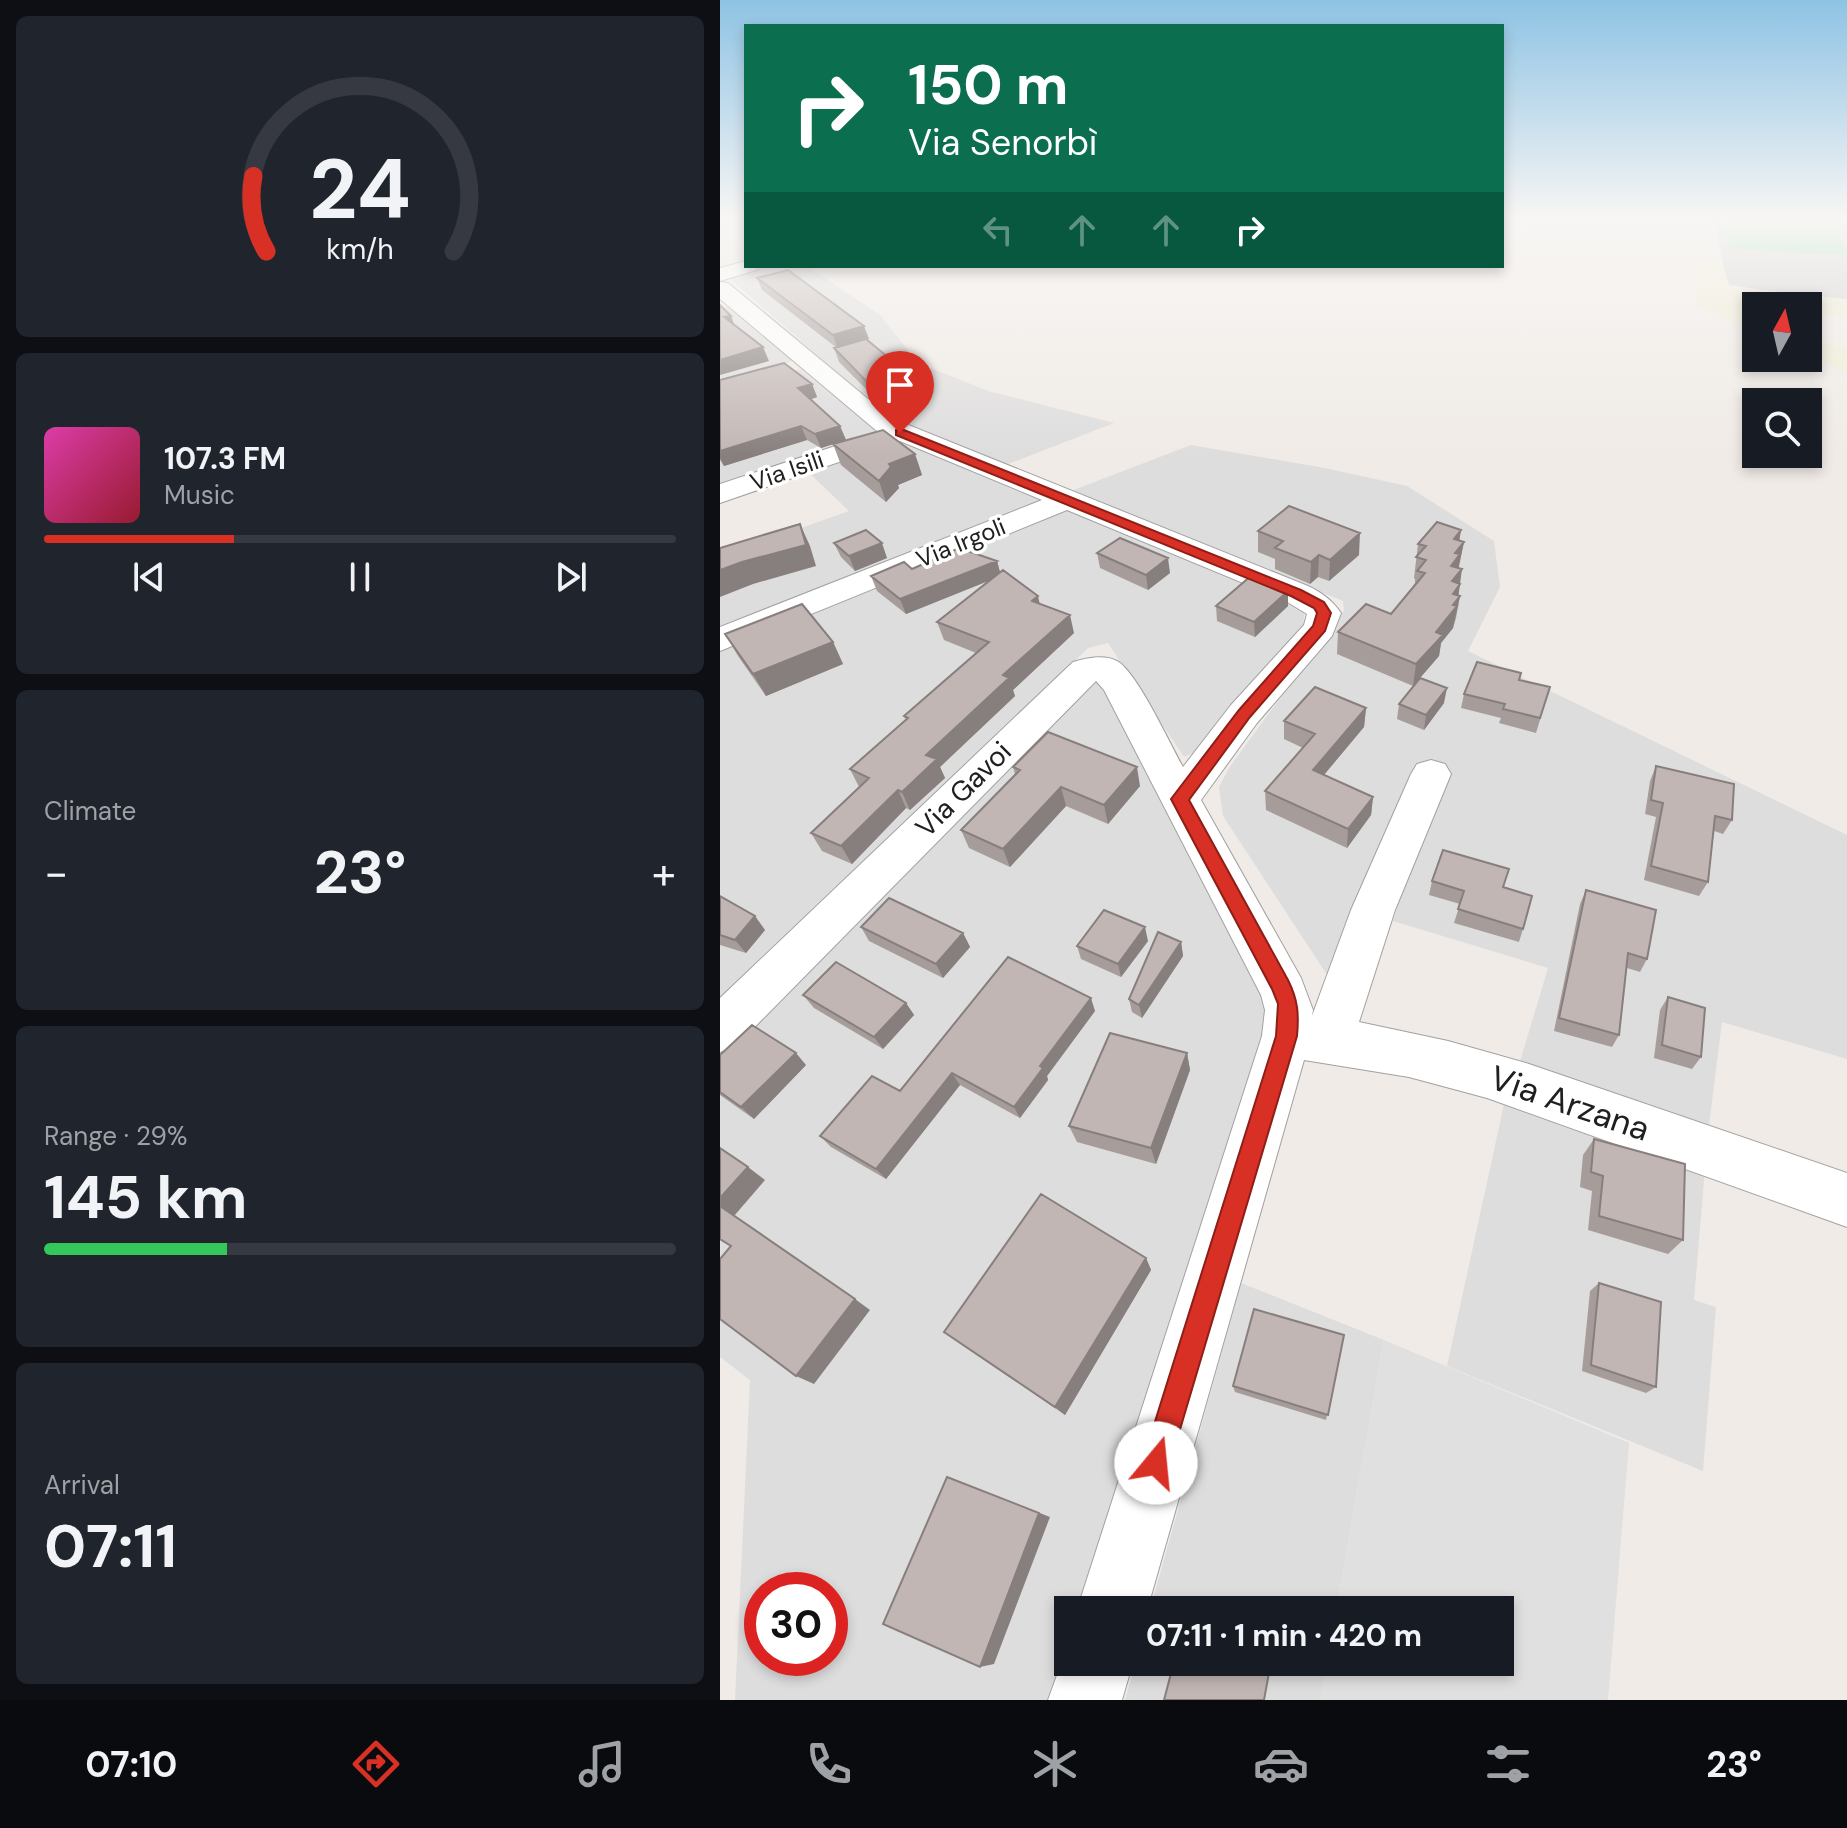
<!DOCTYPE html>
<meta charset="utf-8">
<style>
body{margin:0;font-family:"DM Sans",sans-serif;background:#20242c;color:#f1f3f6;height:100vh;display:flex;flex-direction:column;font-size:30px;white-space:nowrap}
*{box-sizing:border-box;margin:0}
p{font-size:26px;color:#9ea1a6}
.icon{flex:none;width:44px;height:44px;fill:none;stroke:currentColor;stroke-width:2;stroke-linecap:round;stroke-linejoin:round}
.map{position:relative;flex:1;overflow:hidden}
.details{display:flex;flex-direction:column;gap:16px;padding:16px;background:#0d0f14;width:720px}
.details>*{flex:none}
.top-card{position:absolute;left:24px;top:24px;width:760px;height:244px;border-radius:0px;box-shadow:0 4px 12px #0003;background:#0b6e4f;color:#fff;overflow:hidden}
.needle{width:52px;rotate:8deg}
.buttons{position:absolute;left:1022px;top:292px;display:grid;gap:16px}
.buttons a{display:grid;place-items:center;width:80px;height:80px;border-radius:0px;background:#171b24;box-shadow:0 4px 12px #0003;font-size:40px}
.speed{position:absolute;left:24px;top:1572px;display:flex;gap:16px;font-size:40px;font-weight:700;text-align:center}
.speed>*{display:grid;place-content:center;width:104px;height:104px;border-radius:50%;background:#171b24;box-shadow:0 4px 12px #0003;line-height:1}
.speed .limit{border:12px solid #d22;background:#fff;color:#111}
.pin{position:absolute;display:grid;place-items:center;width:68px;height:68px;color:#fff;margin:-82px -34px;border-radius:50% 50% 50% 0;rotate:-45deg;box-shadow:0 0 8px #0007}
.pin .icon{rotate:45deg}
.me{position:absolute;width:88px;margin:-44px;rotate:17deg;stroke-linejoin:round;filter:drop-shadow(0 0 6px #0008)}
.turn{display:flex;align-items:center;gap:28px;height:168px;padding:0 32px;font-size:36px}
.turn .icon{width:104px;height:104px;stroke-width:2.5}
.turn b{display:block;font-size:56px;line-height:68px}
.lanes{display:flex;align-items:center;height:76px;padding:0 32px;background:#0003;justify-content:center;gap:40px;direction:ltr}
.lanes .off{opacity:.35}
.big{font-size:60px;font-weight:700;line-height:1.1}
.details .widget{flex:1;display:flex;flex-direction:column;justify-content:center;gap:12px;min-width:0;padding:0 28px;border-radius:12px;background:#20242c}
.details .dial{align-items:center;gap:0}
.dial svg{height:208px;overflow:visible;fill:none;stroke:#363941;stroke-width:7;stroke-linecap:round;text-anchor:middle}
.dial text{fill:#f1f3f6;stroke:none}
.song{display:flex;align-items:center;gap:24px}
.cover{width:96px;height:96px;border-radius:12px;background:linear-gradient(135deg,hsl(320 70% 55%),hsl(350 70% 35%))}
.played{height:8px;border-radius:4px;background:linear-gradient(90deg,#d93025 30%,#363941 30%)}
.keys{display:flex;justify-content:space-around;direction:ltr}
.heat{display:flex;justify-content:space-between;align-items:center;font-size:44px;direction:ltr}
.charge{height:12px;border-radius:6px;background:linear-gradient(90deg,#34c759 29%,#363941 0)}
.trip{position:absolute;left:334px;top:1596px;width:460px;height:80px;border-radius:0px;background:#171b24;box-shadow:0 4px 12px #0003;font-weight:700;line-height:80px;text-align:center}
.tab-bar{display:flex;height:128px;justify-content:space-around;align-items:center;background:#090b0e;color:#9ea1a6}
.tab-bar .icon{width:56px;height:56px}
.tab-bar .active{color:#d93025}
.tab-bar b{font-size:36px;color:#f1f3f6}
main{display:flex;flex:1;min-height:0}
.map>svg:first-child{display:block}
</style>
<main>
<section class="details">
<div class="widget dial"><svg viewBox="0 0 100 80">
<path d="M14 69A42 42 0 1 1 86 69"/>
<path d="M14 69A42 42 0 0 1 9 40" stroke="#d93025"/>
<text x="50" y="56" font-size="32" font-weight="700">24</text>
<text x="50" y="72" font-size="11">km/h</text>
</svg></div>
<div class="widget">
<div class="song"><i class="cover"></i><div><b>107.3 FM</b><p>Music</p></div></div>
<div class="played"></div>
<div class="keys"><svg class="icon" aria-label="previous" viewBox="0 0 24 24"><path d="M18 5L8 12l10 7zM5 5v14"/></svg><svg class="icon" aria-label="pause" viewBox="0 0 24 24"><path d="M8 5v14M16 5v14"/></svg><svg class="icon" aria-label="next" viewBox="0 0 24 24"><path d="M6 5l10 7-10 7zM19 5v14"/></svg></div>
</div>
<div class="widget"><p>Climate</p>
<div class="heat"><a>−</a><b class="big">23°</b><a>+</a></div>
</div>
<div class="widget"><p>Range · 29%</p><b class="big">145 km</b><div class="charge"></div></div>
<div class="widget"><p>Arrival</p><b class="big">07:11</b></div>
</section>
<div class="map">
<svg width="1127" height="1700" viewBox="0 0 1127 1700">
<rect width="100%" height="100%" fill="#f0ebe6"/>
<path fill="#dedddd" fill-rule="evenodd" d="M48,266H87L160,315L198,363L268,391L394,423L288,464L167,416L7,276Z
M8,307L73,361L0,382V309Z
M80,369L159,433L0,487V392Z
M182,439L326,499L0,630V557L129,511L85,469Z
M471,445L605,468L687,486L774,541L780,587L748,651L1127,835V1059L1002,1022L988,1133L798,1068L828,968L673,921L720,771L703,762L613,984L503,816L499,787L509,768L624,610L623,601L351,491Z
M349,508L585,608L583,625L484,748L464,757L388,643L368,648L0,1006V651Z
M381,675L554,995V1023L369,1610H348V1662L340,1700H15L30,1380L0,1357V1047ZM42,1590H110V1658H42Z
M786,1095L985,1169L974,1300L996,1307L983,1471L727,1366Z
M521,1283L664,1340L616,1610H430Z
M416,1662H607L600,1700H405Z"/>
<path fill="#cecece" d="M993,218H1127V301L1008,285Z"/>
<path fill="#eeecd2" d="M972,258L1000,261L1010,287L1127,299V318L1091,315L1088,335L1127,351V372L1088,355V306H1036V332L977,306Z"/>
<path fill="#86ddad" d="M998,220L1113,226L1127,247V255L1011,249Z"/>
<path fill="#e0e0e0" d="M664,1340L909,1443L888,1700H600L607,1662H780V1610H616Z"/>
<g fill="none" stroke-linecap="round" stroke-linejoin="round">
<defs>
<path id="minor" d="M26,261V266H39L36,270L0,281V268Z
M0,282L8,283L171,418L588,586C602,593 611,599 621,613L612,636L537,723L481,800L581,978L593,1010L592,1016L631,910L691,774L697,764L711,760L725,764L731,774L675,910L639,1022L728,1041L806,1063L1127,1173V1227L767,1098L689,1077L584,1060L427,1610H357L542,1036L545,1010L541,995L384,690L376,681L17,1045L0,1052V998L353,662C366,658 384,654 397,661C417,672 450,744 463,767L511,705L584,625L587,614L564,600L347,510L0,651V627L322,500L180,441L0,503V484L158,432L0,299Z
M348,1645V1662H413L402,1700H328Z"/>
</defs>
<use href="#minor" stroke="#a1a1a1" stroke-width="2"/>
<use href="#minor" fill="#fff" fill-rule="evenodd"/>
</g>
<path fill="#a69d9a" d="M37,278L149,339L146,340L173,371L185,392L157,400L119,362L114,348H117L42,290Z
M0,380L92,384L97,397L91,399L120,426L126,440L101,448L87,440L4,466L0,460Z
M113,444L195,454L202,475L178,485L179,488L166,502L121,465Z
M741,530L739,540L744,542L738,568L740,584L738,595L740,596L736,618L733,628L721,643L719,656L700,678L724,703L704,730L677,719L679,704L693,686L617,654L618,632L671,614L695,585V579L694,578L698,544Z
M538,531L639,555L609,581L598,577L590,584L555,569V559L538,552Z
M114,543L167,558L135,571L121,557Z
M377,553L450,573L428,590L380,568Z
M277,561L280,572L354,633L293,690L295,696L220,767L225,778L190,810L186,808L132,864L102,851L91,833L139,787L130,769L186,720L184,716L256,653L224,640L217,622L269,580L186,614L157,591L151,576L192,569Z
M496,606H568L535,637L497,621Z
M5,634L113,642L123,664L46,696L18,656Z
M799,680L830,687L816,733L779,723L781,718L741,708L744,694Z
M646,708L644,727L604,775L653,797L651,815L627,848L546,810L545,791L583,748L564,739V721Z
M936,766L1012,820L1003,834L994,831L988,882L979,896L924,880L936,817L925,814L930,781Z
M293,767L420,786L388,824L346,806L290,867L249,848L241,830L295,774Z
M712,881L783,887L803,929L799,942L734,923L740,904L709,895Z
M866,890L927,959L920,972L907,968L899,1035L892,1047L834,1031L860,904Z
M0,896L45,930L26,953L0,945Z
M141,927L243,933L250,947L223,978L149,941Z
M428,941L401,977L361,959L357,946Z
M461,942L463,956L422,1018L412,1012L409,999Z
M83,995L186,1003L194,1015L163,1049L94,1008Z
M948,997L981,1057L972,1069L934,1058L940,1010Z
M375,1011L327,1076L328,1080L300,1118L240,1085L166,1179L111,1147L100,1136L180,1091Z
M467,1053L470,1070L436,1164L357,1142L349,1126Z
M0,1055L86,1065L34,1119L0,1095Z
M874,1139L963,1240L948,1254L868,1230L872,1191L860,1187L863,1155Z
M426,1258L431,1270L345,1415L238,1342L224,1332Z
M879,1283L936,1387L926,1393L862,1371L870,1291Z
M624,1335L606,1420L515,1392L513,1386Z"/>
<path fill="#877f7d" d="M11,316L16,329L4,317Z
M144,326L149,339L118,349L113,335Z
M43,347L49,361L0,375V360Z
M169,358L173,371L161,360Z
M181,378L185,392L157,400L152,387Z
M92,384L97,397L84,402L78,388Z
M81,426L87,440L4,466L0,458V451Z
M120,426L126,440L101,448L95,434Z
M195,454L202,475L178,485L179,488L166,502L159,481L169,464Z
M80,524L90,546L96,566L33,584L0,597V570Z
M741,530L738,549L744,542L737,576L742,569L738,599L740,596L733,628L721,643L719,656L693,686L696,664L716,632L734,539Z
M640,533L639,555L609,581L610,560Z
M162,543L167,558L135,571L129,556Z
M599,555L598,577L590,584L591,562Z
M448,558L450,573L428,590L426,575Z
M277,561L281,576L186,614L180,599Z
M568,591V606L535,637L534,622Z
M318,596L322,614L312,601Z
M350,615L354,633L293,690L295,696L220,767L225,778L190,810L182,792L206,755L283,675Z
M113,642L123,664L46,696L33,674Z
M727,688L724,703L704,730L706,715Z
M646,708L644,727L592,789L593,770Z
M417,767L420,786L388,824L384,805Z
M341,787L346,806L290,867L283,849Z
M178,790L186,808L132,864L121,846Z
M653,797L651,815L627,848L628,829Z
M35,916L45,930L26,953L15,940Z
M425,927L428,941L401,977L398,964Z
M243,933L250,947L223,978L216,964Z
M461,942L463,956L422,1018L419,1005Z
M371,998L375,1011L327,1076L328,1080L300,1118L294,1107L320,1066Z
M186,1003L194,1015L163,1049L154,1037Z
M76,1053L86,1065L34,1119L21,1107Z
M467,1053L470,1070L436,1164L431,1148Z
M232,1073L240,1085L166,1179L156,1169Z
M28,1167L45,1180L14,1216L0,1206V1198Z
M426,1258L431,1270L345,1415L335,1407Z
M135,1299L150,1310L94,1384L76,1376Z
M227,1477L330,1517L274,1664L260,1667Z"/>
<path fill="#c1b6b3" stroke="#877f7d" stroke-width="2" d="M68,270L144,326L113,335L37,278Z
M0,305L11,316L4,317L43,347L0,360Z
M146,339L169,358L161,360L181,378L152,387L114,348Z
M64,363L92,384L78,388L120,426L95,434L81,426L0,451V380Z
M163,430L195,454L169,464L171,467L159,481L113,444Z
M569,506L640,533L610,560L599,555L591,562L555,548L563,541L538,531Z
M717,522L741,530L734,539L744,542L735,553L740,554L731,566L742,569L732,581L740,584L733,594L740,596L733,605L737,606L716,632L723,635L696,664L618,632L646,604L671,614L705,573L697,571L706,560L696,557L706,546L698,544Z
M80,524L86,545L22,562L0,570V548Z
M146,530L162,543L129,556L114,543Z
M400,538L448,558L426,575L377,553Z
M239,548L277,561L180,599L151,576L184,562L192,569Z
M283,570L318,596L312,601L350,615L283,675L289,678L206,755L217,759L182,792L178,790L121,846L91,833L149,778L130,769L188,718L184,716L269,642L217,622Z
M532,575L568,591L534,622L496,606Z
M82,604L113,642L33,674L5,634Z
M757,662L801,673L799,680L830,687L820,718L783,709L785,704L744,694Z
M700,678L727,688L706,715L679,704Z
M595,687L646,708L593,770L653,797L628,829L545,791L595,734L564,721Z
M328,732L417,767L384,805L341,787L283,849L241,830L300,770L293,767Z
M936,766L1014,784L1012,820L995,816L988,882L931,866L943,803L931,800Z
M723,850L789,869L783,887L812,896L803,929L738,909L744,891L712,881Z
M866,890L936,910L927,959L908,953L899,1035L839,1018Z
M0,896L35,916L15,940L0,935Z
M169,898L243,933L216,964L141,927Z
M384,910L425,927L398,964L357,946Z
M438,932L461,942L419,1005L409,999Z
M288,957L371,998L320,1066L323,1068L294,1107L232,1073L156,1169L100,1136L152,1076L180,1091Z
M116,962L186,1003L154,1037L83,995Z
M948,997L985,1008L981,1057L942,1045Z
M32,1025L76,1053L21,1107L0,1092V1055Z
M390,1033L467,1053L431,1148L349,1126Z
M874,1139L965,1164L963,1240L879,1216L883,1176L871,1172Z
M0,1148L28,1167L0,1198Z
M321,1194L426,1258L335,1407L224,1332Z
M0,1206L135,1299L76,1376L0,1319V1259L11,1246L0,1239Z
M879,1283L941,1302L936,1387L871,1365Z
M534,1309L624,1335L608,1415L513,1386Z
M227,1477L319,1513L260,1667L163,1624Z
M454,1662H551L544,1700H444Z"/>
<linearGradient id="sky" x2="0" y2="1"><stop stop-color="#8ec3e4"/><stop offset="0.48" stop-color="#f8f6f4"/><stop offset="1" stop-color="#f8f6f4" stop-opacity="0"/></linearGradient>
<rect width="1127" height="456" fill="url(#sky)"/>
<path fill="#d93025" stroke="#8d1f18" stroke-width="2" d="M176,430H184L581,590L604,602L611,613L605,631L530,717L469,800L568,980C578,1000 579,1014 577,1036L450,1463L446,1473L436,1477L426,1473L422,1463L556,1036L558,1004L552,989L451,799L519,710L593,626L597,613L594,608L571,596L176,435Z"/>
<g text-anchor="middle" stroke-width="7" stroke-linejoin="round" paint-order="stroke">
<g font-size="24" fill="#202020" stroke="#fff">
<text transform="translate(67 471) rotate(-19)" y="8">Via Isili</text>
<text transform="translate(241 543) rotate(-22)" y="8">Via Irgoli</text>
</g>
<g font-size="28" fill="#202020" stroke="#fff">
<text transform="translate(243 789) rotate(-45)" y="10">Via Gavoi</text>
</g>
<g font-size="34" fill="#202020" stroke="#fff">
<text transform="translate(850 1103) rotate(19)" y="12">Via Arzana</text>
</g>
</g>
</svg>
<div class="buttons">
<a><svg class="needle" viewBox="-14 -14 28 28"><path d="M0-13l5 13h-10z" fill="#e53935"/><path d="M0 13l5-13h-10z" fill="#9ea1a6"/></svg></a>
<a><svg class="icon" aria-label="search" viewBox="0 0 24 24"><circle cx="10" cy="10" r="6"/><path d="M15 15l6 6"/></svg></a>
</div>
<div class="speed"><div class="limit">30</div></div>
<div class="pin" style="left:180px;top:433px;background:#d93025"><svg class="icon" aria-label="arrive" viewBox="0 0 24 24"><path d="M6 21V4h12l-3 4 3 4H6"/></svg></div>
<svg class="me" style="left:436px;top:1463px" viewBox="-20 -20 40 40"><circle r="19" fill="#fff"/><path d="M0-13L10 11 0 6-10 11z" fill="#d93025"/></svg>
<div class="trip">07:11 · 1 min · 420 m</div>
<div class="top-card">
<div class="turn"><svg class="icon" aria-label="right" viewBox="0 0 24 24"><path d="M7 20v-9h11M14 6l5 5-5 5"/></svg><div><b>150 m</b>Via Senorbì</div></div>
<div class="lanes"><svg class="icon off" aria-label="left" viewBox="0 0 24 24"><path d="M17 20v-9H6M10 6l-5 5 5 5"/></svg><svg class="icon off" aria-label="ahead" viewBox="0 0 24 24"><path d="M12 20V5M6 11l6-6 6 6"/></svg><svg class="icon off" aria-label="ahead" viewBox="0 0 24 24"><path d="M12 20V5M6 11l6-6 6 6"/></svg><svg class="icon" aria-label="right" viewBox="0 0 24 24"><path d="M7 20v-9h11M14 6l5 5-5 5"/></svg></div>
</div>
</div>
</main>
<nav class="tab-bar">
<b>07:10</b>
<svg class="icon active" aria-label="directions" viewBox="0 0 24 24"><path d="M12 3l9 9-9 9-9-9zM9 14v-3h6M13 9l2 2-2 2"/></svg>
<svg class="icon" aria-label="music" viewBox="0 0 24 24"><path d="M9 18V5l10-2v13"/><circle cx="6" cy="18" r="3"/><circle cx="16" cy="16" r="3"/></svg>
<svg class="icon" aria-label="phone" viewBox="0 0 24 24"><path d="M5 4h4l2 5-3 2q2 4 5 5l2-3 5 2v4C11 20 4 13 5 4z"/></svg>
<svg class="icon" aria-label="climate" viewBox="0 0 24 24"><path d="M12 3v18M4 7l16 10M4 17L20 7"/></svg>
<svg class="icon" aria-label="car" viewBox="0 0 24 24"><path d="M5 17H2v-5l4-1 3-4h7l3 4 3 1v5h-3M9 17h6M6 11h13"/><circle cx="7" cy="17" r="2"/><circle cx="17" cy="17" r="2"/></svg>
<svg class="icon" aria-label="filters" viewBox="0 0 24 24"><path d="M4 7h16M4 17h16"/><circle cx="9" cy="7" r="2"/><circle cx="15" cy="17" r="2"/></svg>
<b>23°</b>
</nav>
